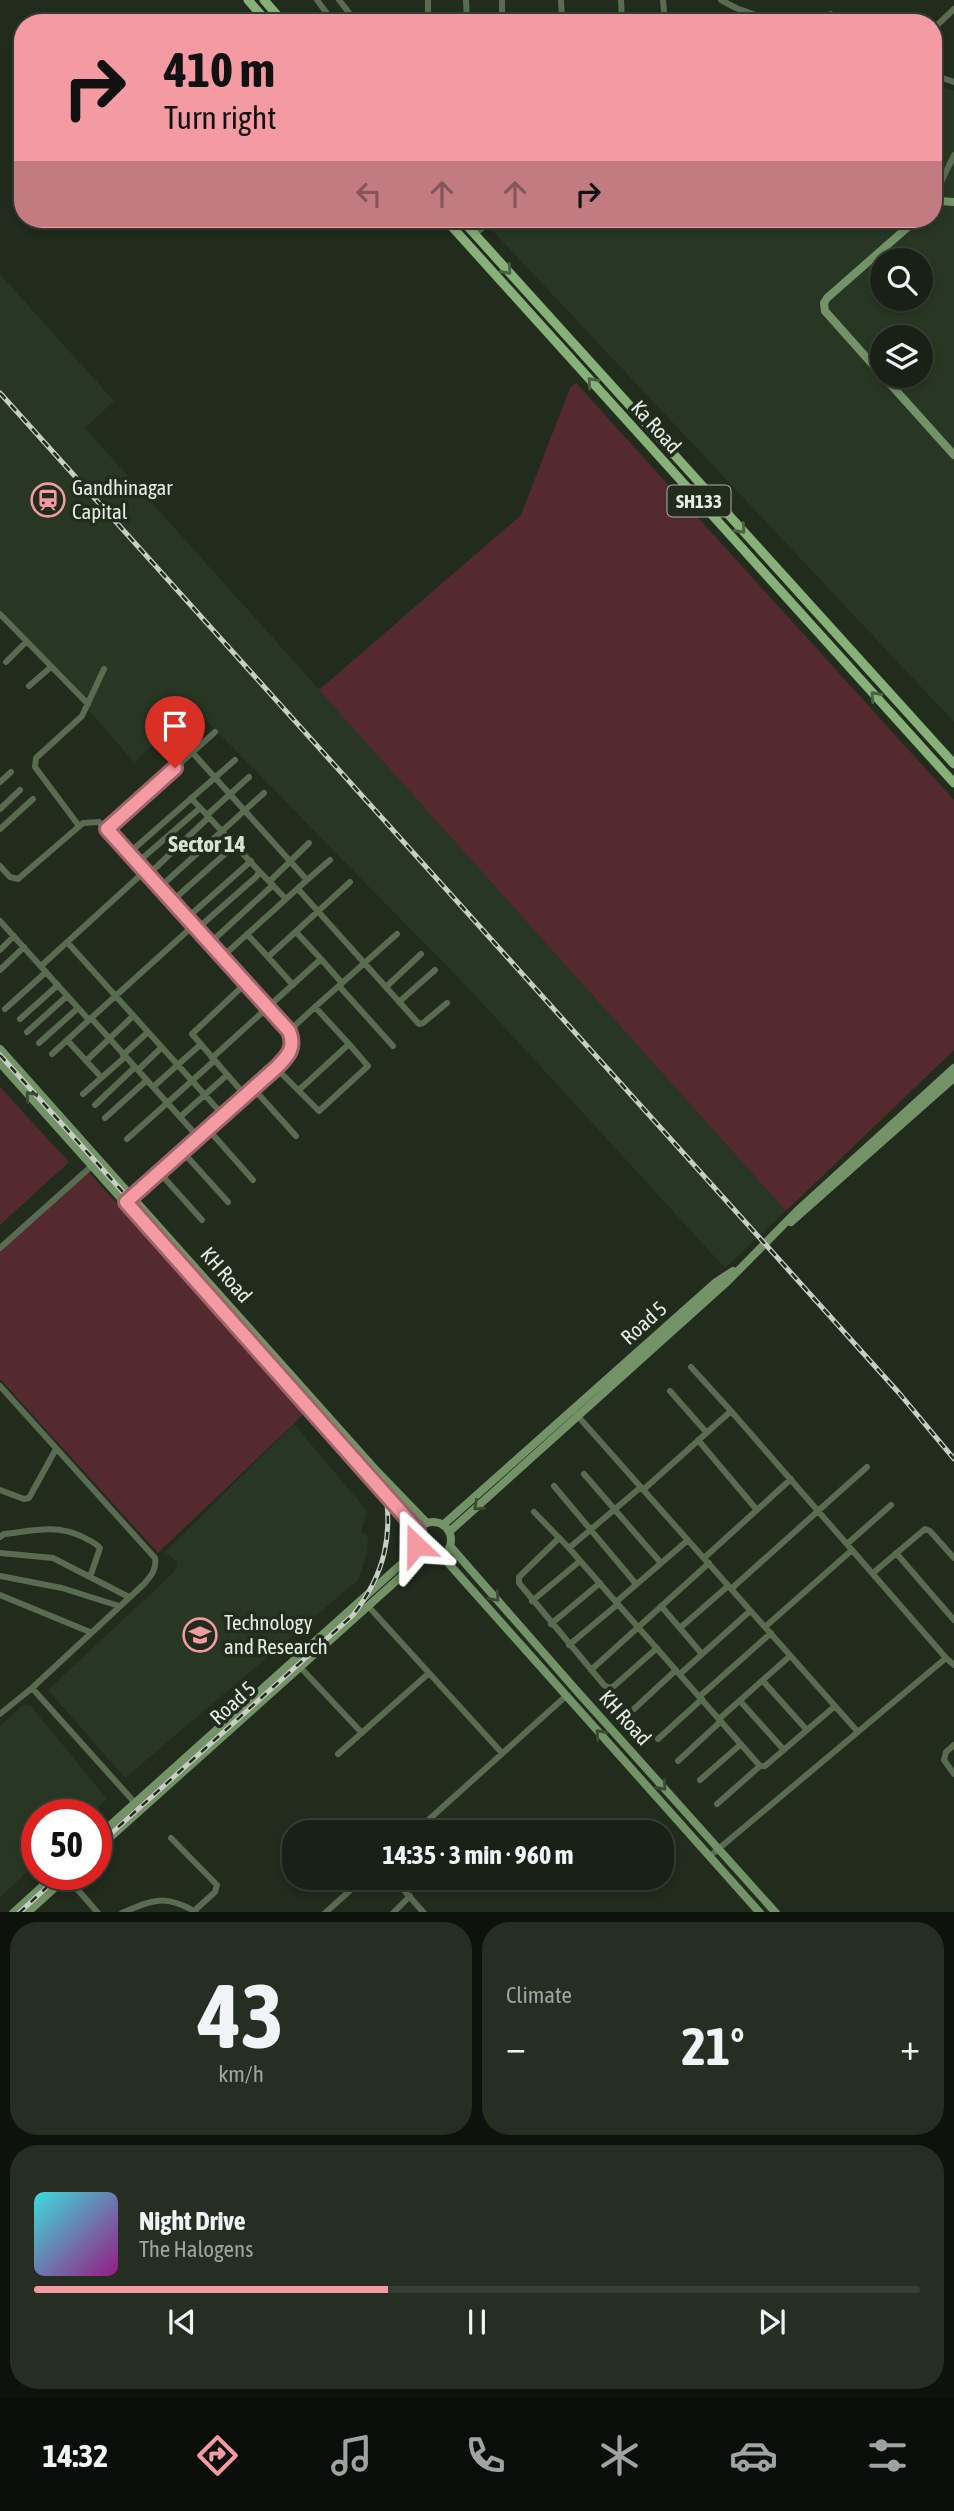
<!DOCTYPE html>
<meta charset="utf-8">
<style>
body{margin:0;font-family:"Asap Condensed",sans-serif;background:#262e23;color:#f1f3f6;height:100vh;display:flex;flex-direction:column;font-size:26px;white-space:nowrap}
*{box-sizing:border-box;margin:0}
p{font-size:23px;color:#9fa3a1}
.icon{flex:none;width:38px;height:38px;fill:none;stroke:currentColor;stroke-width:2;stroke-linecap:round;stroke-linejoin:round}
.map{position:relative;height:1912px;overflow:hidden}
.panel{display:flex;flex-direction:column;gap:10px;padding:10px;background:#0e120c;flex:1}
.panel>*{flex:none}
.guide{position:absolute;left:14px;top:14px;width:928px;height:214px;border-radius:28px;box-shadow:0 4px 10px #0003,0 0 0 2px #373e35;background:#f49aa3;color:#111;overflow:hidden}
.fabs{position:absolute;left:870px;top:248px;display:grid;gap:14px}
.fabs a{display:grid;place-items:center;width:63px;height:63px;border-radius:50%;background:#192116;box-shadow:0 4px 10px #0003,0 0 0 2px #373e35;font-size:35px}
.speed{position:absolute;left:21px;top:1799px;display:flex;gap:14px;font-size:35px;font-weight:700;text-align:center}
.speed>*{display:grid;place-content:center;width:91px;height:91px;border-radius:50%;background:#192116;box-shadow:0 4px 10px #0003,0 0 0 2px #373e35;line-height:1}
.speed .limit{border:10px solid #d22;background:#fff;color:#111}
.pin{position:absolute;display:grid;place-items:center;width:60px;height:60px;color:#fff;margin:-72px -30px;border-radius:50% 50% 50% 0;rotate:-45deg;box-shadow:0 0 7px #0007}
.pin .icon{rotate:45deg}
.me{position:absolute;width:77px;margin:-38px;rotate:337deg;stroke-linejoin:round;filter:drop-shadow(0 0 5px #0008)}
.turn{display:flex;align-items:center;gap:24px;height:147px;padding:0 35px;font-size:32px}
.turn .icon{width:91px;height:91px;stroke-width:2.5}
.turn b{display:block;font-size:49px;line-height:60px}
.lanes{display:flex;align-items:center;height:66px;padding:0 35px;background:#0003;justify-content:center;gap:35px;direction:ltr}
.lanes .off{opacity:.35}
.big{font-size:52px;font-weight:700;line-height:1.1}
.panel .widget{flex:1;display:flex;flex-direction:column;justify-content:center;gap:10px;min-width:0;padding:0 24px;border-radius:28px;background:#262e23}
.panel .dial{align-items:center;gap:0}
.dial b{font-size:91px;line-height:1}
.song{display:flex;align-items:center;gap:21px}
.cover{width:84px;height:84px;border-radius:10px;background:linear-gradient(135deg,hsl(180 70% 55%),hsl(310 70% 35%))}
.played{height:7px;border-radius:4px;background:linear-gradient(90deg,#f49aa3 40%,#373e35 40%)}
.keys{display:flex;justify-content:space-around;direction:ltr}
.heat{display:flex;justify-content:space-between;align-items:center;font-size:38px;direction:ltr}
.panel .tiles{flex:1;display:grid;gap:10px;grid-template-columns:1fr 1fr}
.widget:last-child{grid-column:span 2}
.trip{position:absolute;left:282px;top:1820px;width:392px;height:70px;border-radius:28px;background:#192116;box-shadow:0 4px 10px #0003,0 0 0 2px #373e35;font-weight:700;line-height:70px;text-align:center}
.dock{display:flex;height:112px;justify-content:space-around;align-items:center;background:#0a0d09;color:#9fa3a1}
.dock .icon{width:49px;height:49px}
.dock .on{color:#f49aa3}
.dock b{font-size:32px;color:#f1f3f6}
.map>svg:first-child{display:block}
</style>
<div class="map">
<svg width="954" height="1913" viewBox="0 0 954 1913">
<rect width="100%" height="100%" fill="#212c1d"/>
<path fill="#283723" fill-rule="evenodd" d="M933,83L954,91V722L490,228L501,219H933ZM882,261H920V299H882ZM882,338H920V376H882Z
M0,274L114,401L85,428L786,1211L725,1268L474,994L195,709L134,762L0,610Z
M294,1424L367,1511L361,1532L368,1536L367,1552L358,1580L125,1778L48,1690L174,1572L178,1562L165,1552Z
M23,1705H30L107,1799L89,1815H37V1863L0,1897V1726Z"/>
<path fill="#552a2f" d="M576,383L954,800V1050L786,1211L319,690L521,515L570,388Z
M0,1087L69,1162L0,1225Z
M86,1169L304,1414L158,1553L0,1379V1246Z"/>
<g fill="none" stroke-linecap="round" stroke-linejoin="round">
<path stroke="#596c52" stroke-width="6" d="M317,0L334,23
M339,0L357,23
M428,0V23
M466,0L467,23
M561,0L562,21
M621,0L622,23
M663,0L665,23
M721,0L736,8L778,23
M502,22L526,21
M502,23V0
M526,23V21L622,18
M828,23L831,14
M933,29L954,9
M933,75L954,82
M933,199L954,155
M475,234L494,219
M0,614L88,704
M6,662L26,642
M29,686L51,667
M192,752L307,880L222,957
M0,782L11,772
M191,798L259,871L257,876L197,929
M0,809L20,790
M207,815L249,777
M79,826L35,767L36,758L82,716L104,669
M0,829L33,799
M107,829L215,732
M129,853L235,760
M137,863L200,808
M0,866L10,877L18,879L83,823L99,822L289,1031C295,1045 292,1050 283,1061L126,1202
M259,871L286,899
M148,875L209,817
M307,880L330,860
M270,881L309,843
M160,887L264,793
M298,889L419,1024L423,1023L447,1003
M172,901L235,845
M187,918L251,861
M0,921L89,1020L52,1054
M296,932L321,959
M247,934L268,957L350,882
M67,942L222,1114
M210,943L273,885
M0,950L14,936
M268,957L293,985
M41,966L145,871
M0,970L24,947
M342,983L397,934
M339,986L393,1046
M386,987L421,954
M399,1002L435,970
M5,1009L46,972
M91,1018L198,1137
M20,1019L58,985
M89,1020L194,925
M289,1031L315,1007L349,1044
M27,1032L67,996
M67,1040L101,1077
M39,1043L78,1008
M123,1055L148,1032
M212,1058L321,959L342,983L315,1007
M86,1061L133,1016
M276,1068L319,1111L368,1066L349,1044L299,1090
M138,1070L161,1048
M153,1087L200,1045
M252,1087L296,1136
M83,1094L125,1057
M244,1094L192,1034L246,983
M95,1105L135,1067
M180,1117L227,1075
M105,1118L147,1080
M207,1128L253,1180
M127,1139L214,1061
M182,1151L228,1202
M159,1172L202,1220
M0,1248L95,1163
M0,1386L155,1558C157,1569 151,1576 144,1584L32,1688L0,1714
M670,1391L707,1433
M731,1411L946,1658
M576,1414L858,1732
M698,1440L757,1510
M584,1474L661,1563
M554,1486L636,1584
M641,1487L569,1548L616,1602L688,1540
M0,1490L24,1499L29,1498L56,1449
M643,1490L731,1411L691,1367
M534,1512L569,1548
M0,1537L4,1534C32,1531 55,1524 81,1536C88,1540 95,1542 100,1548L90,1577
M559,1538L519,1577V1583L604,1685L609,1688L614,1686L657,1648
M847,1544L891,1505
M0,1553L53,1558L129,1597
M896,1553L954,1620
M704,1558L791,1479
M873,1573L925,1529L930,1531L954,1558
M0,1576L62,1588L119,1606
M731,1589L867,1467
M0,1595L90,1632
M532,1601L580,1561
M616,1602L760,1766L717,1804
M368,1606L502,1753
M661,1606L702,1654
M551,1624L600,1583
M765,1627L852,1550
M680,1628L728,1586
M569,1645L618,1604
M300,1667L362,1733
M591,1670L709,1563
M680,1674L750,1611
M763,1681L806,1729
M32,1688L136,1804
M699,1697L771,1633
M740,1701L784,1750
M634,1709L676,1670
M719,1719L790,1656
M658,1739L702,1699
M954,1745L946,1752L944,1760L954,1774
M338,1754L429,1673
M678,1761L721,1721
M760,1766H765L835,1706
M700,1780L741,1744
M415,1832L566,1696
M171,1838L217,1885L215,1892L194,1911L196,1913
M710,1856L946,1658L954,1665
M64,1874L98,1913
M393,1878L424,1913
M122,1913C152,1900 164,1894 194,1911
M325,1913L364,1878
M393,1913L410,1896"/>
<path stroke="#749268" stroke-width="8" d="M933,204L940,201L954,202
M882,375L825,311L824,303L827,298L917,219
M883,376L954,455
M0,1049L374,1468L427,1523
M0,1063L418,1531
M791,1222L954,1078
M415 1540a18 18 0 1 1 36 0a18 18 0 1 1-36 0Z
M443,1525L716,1282L733,1271
M449,1532L728,1281L797,1211L954,1068
M450,1546L576,1690L776,1913
M441,1555L760,1913
M96,1838L418,1549
M96,1850L425,1555
M13,1913L56,1874
M27,1913L70,1874"/>
<path stroke="#88b079" stroke-width="9" d="M248,0L268,23
M264,0L284,23
M445,219L954,783
M461,219L954,764"/>
<defs>
<path id="rail" d="M0,393L899,1393L954,1459
M0,1055L384,1483C394,1534 385,1574 353,1615L96,1847
M19,1913L61,1874"/>
</defs>
<use href="#rail" stroke="#c7cfc4" stroke-width="5"/>
<use href="#rail" stroke="#212c1d" stroke-width="2.5" stroke-dasharray="8" stroke-linecap="butt"/>
</g>
<defs><path id="oneway-chevron" d="M-2-3.5L2.5 0L-2 3.5" fill="none" stroke-width="1.6" stroke-linecap="round" stroke-linejoin="round" transform="scale(1.75)"/></defs>
<g stroke="#4a6142">
<use href="#oneway-chevron" transform="translate(507 270) rotate(48)"/>
<use href="#oneway-chevron" transform="translate(592 382) rotate(-132)"/>
<use href="#oneway-chevron" transform="translate(741 529) rotate(48)"/>
<use href="#oneway-chevron" transform="translate(875 696) rotate(-132)"/>
</g>
<g stroke="#3a4b34">
<use href="#oneway-chevron" transform="translate(30 1096) rotate(-132)"/>
<use href="#oneway-chevron" transform="translate(478 1506) rotate(138)"/>
<use href="#oneway-chevron" transform="translate(495 1597) rotate(49)"/>
<use href="#oneway-chevron" transform="translate(600 1734) rotate(-132)"/>
<use href="#oneway-chevron" transform="translate(662 1786) rotate(48)"/>
</g>
<g fill="none" stroke-linecap="round" stroke-linejoin="round">
<defs>
<path id="route" d="M175,768L107,829L289,1031C296,1048 288,1056 276,1068L126,1202L418,1531L416,1545"/>
</defs>
<use href="#route" stroke="#9f646a" stroke-width="18"/>
<use href="#route" stroke="#f49aa3" stroke-width="12"/>
</g>
<defs>
<symbol id="station-ring" viewBox="-11 -11 22 22"><circle r="9.5" fill="#212c1d" stroke="#f49aa3" stroke-width="1.5"/><path d="M-3-6H3Q5-6 5-4V2Q5 4 3 4L4.5 6H3L1.5 4h-3L-3 6H-4.5L-3 4Q-5 4-5 2V-4Q-5-6-3-6ZM-3.5-4v3h7v-3ZM-3.5 1v1.5H-2V1ZM2 1v1.5H3.5V1Z" fill="#f49aa3"/></symbol>
<symbol id="university-ring" viewBox="-11 -11 22 22"><circle r="9.5" fill="#212c1d" stroke="#f49aa3" stroke-width="1.5"/><path d="M0-5L7-2L0 1L-7-2ZM-4 1L0 2.5L4 1V4Q0 6-4 4Z" fill="#f49aa3"/></symbol>
</defs>
<g fill-rule="evenodd">
<use href="#station-ring" x="29" y="481" width="38" height="38"/>
<use href="#university-ring" x="181" y="1616" width="38" height="38"/>
</g>
<g text-anchor="middle" stroke-width="7" stroke-linejoin="round" paint-order="stroke">
<rect fill="#212c1d" stroke="#abb3a8" stroke-width="2" x="667.5" y="485.5" width="63" height="31" rx="5"/>
<g font-size="19" font-weight="bold" fill="#e6ede3">
<text x="699" y="508">SH133</text>
</g>
<g font-size="21" fill="#e6ede3" stroke="#212c1d">
<text transform="translate(656 427) rotate(48)" y="7">Ka Road</text>
<text transform="translate(226 1275) rotate(49)" y="7">KH Road</text>
<text transform="translate(644 1323) rotate(-42)" y="7">Road 5</text>
<text transform="translate(233 1703) rotate(-42)" y="7">Road 5</text>
<text transform="translate(625 1718) rotate(48)" y="7">KH Road</text>
</g>
<g font-size="21" fill="#e6ede3" stroke="#212c1d" text-anchor="start">
<text x="72" y="495">Gandhinagar<tspan x="72" dy="24">Capital</tspan></text>
<text x="224" y="1630">Technology<tspan x="224" dy="24">and Research</tspan></text>
</g>
<g font-size="23" font-weight="bold" fill="#d5e3cf" stroke="#212c1d">
<text x="207" y="852">Sector 14</text>
</g>
</g>
</svg>
<div class="fabs">
<a><svg class="icon" aria-label="search" viewBox="0 0 24 24"><circle cx="10" cy="10" r="6"/><path d="M15 15l6 6"/></svg></a>
<a><svg class="icon" aria-label="layers" viewBox="0 0 24 24"><path d="M12 4l9 5-9 5-9-5zM3 14l9 5 9-5"/></svg></a>
</div>
<div class="speed"><div class="limit">50</div></div>
<div class="pin" style="left:175px;top:768px;background:#d93025"><svg class="icon" aria-label="arrive" viewBox="0 0 24 24"><path d="M6 21V4h12l-3 4 3 4H6"/></svg></div>
<svg class="me" style="left:416px;top:1545px" viewBox="-20 -20 40 40"><path d="M0-17L14 15 0 8-14 15z" fill="#f49aa3" stroke="#fff" stroke-width="4"/></svg>
<div class="trip">14:35 · 3 min · 960 m</div>
<div class="guide">
<div class="turn"><svg class="icon" aria-label="right" viewBox="0 0 24 24"><path d="M7 20v-9h11M14 6l5 5-5 5"/></svg><div><b>410 m</b>Turn right</div></div>
<div class="lanes"><svg class="icon off" aria-label="left" viewBox="0 0 24 24"><path d="M17 20v-9H6M10 6l-5 5 5 5"/></svg><svg class="icon off" aria-label="ahead" viewBox="0 0 24 24"><path d="M12 20V5M6 11l6-6 6 6"/></svg><svg class="icon off" aria-label="ahead" viewBox="0 0 24 24"><path d="M12 20V5M6 11l6-6 6 6"/></svg><svg class="icon" aria-label="right" viewBox="0 0 24 24"><path d="M7 20v-9h11M14 6l5 5-5 5"/></svg></div>
</div>
</div>
<section class="panel">
<div class="tiles">
<div class="widget dial"><b>43</b><p>km/h</p></div>
<div class="widget"><p>Climate</p>
<div class="heat"><a>−</a><b class="big">21°</b><a>+</a></div>
</div>
<div class="widget">
<div class="song"><i class="cover"></i><div><b>Night Drive</b><p>The Halogens</p></div></div>
<div class="played"></div>
<div class="keys"><svg class="icon" aria-label="previous" viewBox="0 0 24 24"><path d="M18 5L8 12l10 7zM5 5v14"/></svg><svg class="icon" aria-label="pause" viewBox="0 0 24 24"><path d="M8 5v14M16 5v14"/></svg><svg class="icon" aria-label="next" viewBox="0 0 24 24"><path d="M6 5l10 7-10 7zM19 5v14"/></svg></div>
</div>
</div>
</section>
<nav class="dock">
<b>14:32</b>
<svg class="icon on" aria-label="directions" viewBox="0 0 24 24"><path d="M12 3l9 9-9 9-9-9zM9 14v-3h6M13 9l2 2-2 2"/></svg>
<svg class="icon" aria-label="music" viewBox="0 0 24 24"><path d="M9 18V5l10-2v13"/><circle cx="6" cy="18" r="3"/><circle cx="16" cy="16" r="3"/></svg>
<svg class="icon" aria-label="phone" viewBox="0 0 24 24"><path d="M5 4h4l2 5-3 2q2 4 5 5l2-3 5 2v4C11 20 4 13 5 4z"/></svg>
<svg class="icon" aria-label="climate" viewBox="0 0 24 24"><path d="M12 3v18M4 7l16 10M4 17L20 7"/></svg>
<svg class="icon" aria-label="car" viewBox="0 0 24 24"><path d="M5 17H2v-5l4-1 3-4h7l3 4 3 1v5h-3M9 17h6M6 11h13"/><circle cx="7" cy="17" r="2"/><circle cx="17" cy="17" r="2"/></svg>
<svg class="icon" aria-label="filters" viewBox="0 0 24 24"><path d="M4 7h16M4 17h16"/><circle cx="9" cy="7" r="2"/><circle cx="15" cy="17" r="2"/></svg>
</nav>
